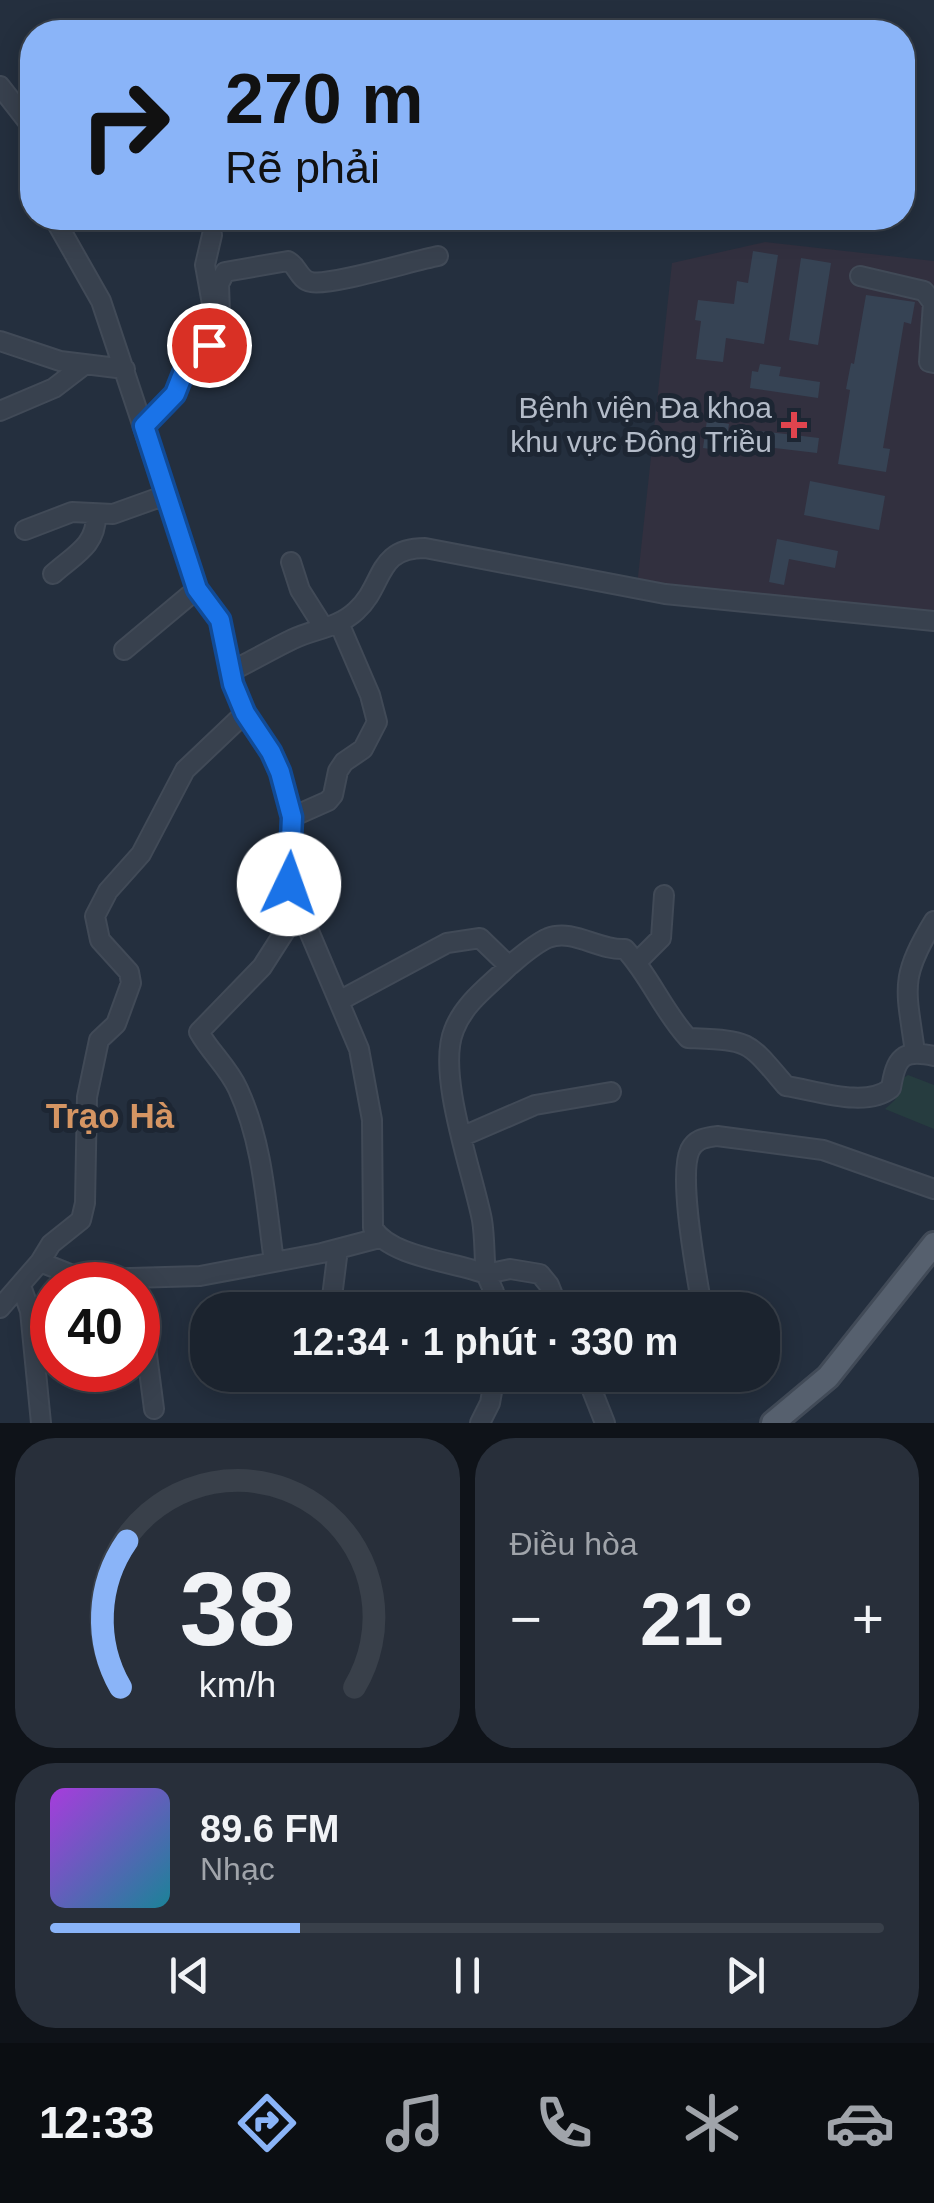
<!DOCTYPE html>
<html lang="vi">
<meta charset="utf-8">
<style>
body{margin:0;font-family:Helvetica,sans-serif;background:#282f3a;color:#f1f3f6;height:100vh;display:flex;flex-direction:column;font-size:38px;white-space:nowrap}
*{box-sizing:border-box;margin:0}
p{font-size:32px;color:#a0a4aa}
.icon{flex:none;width:55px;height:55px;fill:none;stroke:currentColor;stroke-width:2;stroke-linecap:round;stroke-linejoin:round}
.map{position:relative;height:1423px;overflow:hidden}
.details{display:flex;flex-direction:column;gap:15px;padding:15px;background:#0f1319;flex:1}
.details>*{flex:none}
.banner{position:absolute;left:20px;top:20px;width:895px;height:210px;border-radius:40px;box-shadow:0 5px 25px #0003,0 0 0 2px #39404a;background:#8ab4f8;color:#111;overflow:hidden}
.speed{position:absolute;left:30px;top:1262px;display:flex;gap:20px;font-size:50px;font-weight:700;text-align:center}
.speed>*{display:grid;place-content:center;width:130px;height:130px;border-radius:50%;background:#1b232e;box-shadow:0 5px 25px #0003,0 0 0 2px #39404a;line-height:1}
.speed .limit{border:15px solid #d22;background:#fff;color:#111}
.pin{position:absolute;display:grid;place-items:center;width:85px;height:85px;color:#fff;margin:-42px;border:5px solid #fff;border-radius:50%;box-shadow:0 2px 10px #0007}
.me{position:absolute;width:110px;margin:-55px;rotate:3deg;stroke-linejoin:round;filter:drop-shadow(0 0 8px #0008)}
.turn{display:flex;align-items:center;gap:35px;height:210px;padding:0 40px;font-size:45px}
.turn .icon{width:130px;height:130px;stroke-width:2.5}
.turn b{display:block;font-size:70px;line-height:85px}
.big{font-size:75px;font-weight:700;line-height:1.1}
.details .tile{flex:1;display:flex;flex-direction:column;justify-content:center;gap:15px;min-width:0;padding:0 35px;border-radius:40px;background:#282f3a}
.details .dial{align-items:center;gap:0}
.dial svg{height:260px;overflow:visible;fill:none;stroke:#39404a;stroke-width:7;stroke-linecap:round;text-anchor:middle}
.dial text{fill:#f1f3f6;stroke:none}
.song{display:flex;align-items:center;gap:30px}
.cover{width:120px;height:120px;border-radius:15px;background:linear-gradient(135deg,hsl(280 70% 55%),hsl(190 70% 35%))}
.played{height:10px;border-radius:5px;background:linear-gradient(90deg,#8ab4f8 30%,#39404a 30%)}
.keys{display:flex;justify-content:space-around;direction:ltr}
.heat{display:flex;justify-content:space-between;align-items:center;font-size:55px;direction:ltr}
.details .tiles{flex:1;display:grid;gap:15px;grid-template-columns:1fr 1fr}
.tile:last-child{grid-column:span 2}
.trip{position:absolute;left:190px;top:1292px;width:590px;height:100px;border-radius:40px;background:#1b232e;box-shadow:0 5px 25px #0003,0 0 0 2px #39404a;font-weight:700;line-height:100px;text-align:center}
.dock{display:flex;height:160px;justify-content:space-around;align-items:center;background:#0b0e12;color:#a0a4aa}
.dock .icon{width:70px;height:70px}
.dock .current{color:#8ab4f8}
.dock b{font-size:45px;color:#f1f3f6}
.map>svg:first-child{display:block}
</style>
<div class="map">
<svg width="934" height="1423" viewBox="0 0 934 1423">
<rect width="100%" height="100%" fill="#242f3e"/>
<path fill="#32303f" d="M765,242L934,261V624L637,586L672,263Z"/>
<path fill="#263c3f" d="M908,1075L934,1085V1129L885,1109L895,1100L899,1081Z"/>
<path fill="#364354" d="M753,251L778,255L764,344L726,338L723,362L696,359L701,321L695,320L698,300L734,304L737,281L748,283Z
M801,258L831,263L818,345L789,340Z
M866,295L915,302L911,324L904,322L883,448L890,449L886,472L838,464L850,390L846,389L851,363L854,364Z
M760,364L781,367L779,376L820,382L818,398L750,388L752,371L758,372Z
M707,420L729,424L725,451L703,448Z
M759,431L819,438L817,453L757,446Z
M810,481L885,496L879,530L804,515Z
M777,539L838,551L835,568L789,559L784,585L769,582Z"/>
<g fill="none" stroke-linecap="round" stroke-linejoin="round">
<defs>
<path id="minor" d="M0,86L32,127
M32,165V179
M54,218L101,301L197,589L220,620L233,685L245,713L271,751L281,772L292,817L289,884L359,1049L372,1120L373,1228C390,1257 455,1262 486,1274L494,1292V1310
M212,235L205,265L212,304
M860,276L924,291L933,303L929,362L934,363
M0,341L60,361L125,369
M0,411L54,388L84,365
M144,426L175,395L188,361L209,345L216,334L220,315L219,284L225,272L288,261C298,266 299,280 311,282C332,286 412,261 438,256
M25,530L72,512L113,514L166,495
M291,562L300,590L324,628
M53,574C74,555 96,546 96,516
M124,650L197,589
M231,671C252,661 272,649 293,639C314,629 338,628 356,611C385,585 375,548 425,548L665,594L934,621
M292,817L328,801L333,795L338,771L344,762L363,749L377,722L370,695L339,623
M637,962L661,938L664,895
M509,966C489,986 464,1003 454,1030C436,1074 473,1173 482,1220C485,1238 484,1257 486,1274L510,1269L540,1274L549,1285L559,1310
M339,1001L447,943L480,938L509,966C520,957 534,944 548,938C573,928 599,951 625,949C650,976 663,1011 688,1038C751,1041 746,1039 786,1086C815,1090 866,1109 891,1088C896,1058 902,1049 934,1056
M915,1052C906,987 899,979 934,921
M461,1137L535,1105L611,1092
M40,1262L75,1276L96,1279L200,1276L322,1253L379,1238
M274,1262C266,1204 263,1143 238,1089C228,1067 210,1052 199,1032L262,967L299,909
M137,1278L154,1409
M21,1286L30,1311L41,1423
M701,1302C696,1271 678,1176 690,1150C696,1138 706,1138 717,1136L823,1150L934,1189
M0,1308L40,1262L51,1244L81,1220L85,1203L87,1097L99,1040L116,1024L131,983L129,972L100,940L95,916L108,891L141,854L185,770L245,713
M334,1310L332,1297L338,1249
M88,1370L89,1375
M586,1375L605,1423
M480,1423L490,1403L495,1375"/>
<path id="major" d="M773,1423L828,1377L934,1244"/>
</defs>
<use href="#minor" stroke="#414a57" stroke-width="22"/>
<use href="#major" stroke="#414a57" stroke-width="28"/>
<use href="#minor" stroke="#38414e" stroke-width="18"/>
<use href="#major" stroke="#56606e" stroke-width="22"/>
</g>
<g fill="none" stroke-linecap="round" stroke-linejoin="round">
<defs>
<path id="route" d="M209,345L188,361L175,394L144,426L197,589L220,620L233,684L245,713L271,752L280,772L292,817L289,884"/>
</defs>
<use href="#route" stroke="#114b97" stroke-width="25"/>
<use href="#route" stroke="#1a73e8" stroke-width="18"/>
</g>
<path fill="#e0444e" stroke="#1d2633" stroke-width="4" d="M789 410h10v10h10v10h-10v10h-10v-10h-10v-10h10z"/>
<g text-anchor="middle" stroke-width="10" stroke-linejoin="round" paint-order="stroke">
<g font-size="30" fill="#b4bcc9" stroke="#1d2633" text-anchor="end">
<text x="772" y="418">Bệnh viện Đa khoa<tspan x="772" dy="34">khu vực Đông Triều</tspan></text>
</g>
<g font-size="35" font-weight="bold" fill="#d59563" stroke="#1d2633">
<text x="110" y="1128">Trạo Hà</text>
</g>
</g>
</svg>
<div class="speed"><div class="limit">40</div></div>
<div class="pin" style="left:209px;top:345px;background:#d93025"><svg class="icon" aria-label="arrive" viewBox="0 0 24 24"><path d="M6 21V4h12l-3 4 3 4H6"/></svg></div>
<svg class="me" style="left:289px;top:884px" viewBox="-20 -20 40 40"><circle r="19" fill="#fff"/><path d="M0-13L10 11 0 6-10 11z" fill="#1a73e8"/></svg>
<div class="trip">12:34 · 1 phút · 330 m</div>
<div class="banner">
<div class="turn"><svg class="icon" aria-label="right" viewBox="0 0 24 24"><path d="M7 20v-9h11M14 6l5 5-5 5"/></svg><div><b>270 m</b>Rẽ phải</div></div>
</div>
</div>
<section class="details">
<div class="tiles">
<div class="tile dial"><svg viewBox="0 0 100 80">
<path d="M14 69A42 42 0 1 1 86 69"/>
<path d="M14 69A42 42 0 0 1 16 24" stroke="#8ab4f8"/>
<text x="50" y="56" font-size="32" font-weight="700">38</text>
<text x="50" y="72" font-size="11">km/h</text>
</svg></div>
<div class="tile"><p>Điều hòa</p>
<div class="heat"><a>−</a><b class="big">21°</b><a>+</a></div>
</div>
<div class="tile">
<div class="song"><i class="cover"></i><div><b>89.6 FM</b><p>Nhạc</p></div></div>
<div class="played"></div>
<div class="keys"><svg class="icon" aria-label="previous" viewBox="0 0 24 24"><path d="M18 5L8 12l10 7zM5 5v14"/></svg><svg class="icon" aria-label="pause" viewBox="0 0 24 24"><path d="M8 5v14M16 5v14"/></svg><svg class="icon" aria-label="next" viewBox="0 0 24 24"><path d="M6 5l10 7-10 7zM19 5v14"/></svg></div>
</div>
</div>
</section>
<nav class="dock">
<b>12:33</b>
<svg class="icon current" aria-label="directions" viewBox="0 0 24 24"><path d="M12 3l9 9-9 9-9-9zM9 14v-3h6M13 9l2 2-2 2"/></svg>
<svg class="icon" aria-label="music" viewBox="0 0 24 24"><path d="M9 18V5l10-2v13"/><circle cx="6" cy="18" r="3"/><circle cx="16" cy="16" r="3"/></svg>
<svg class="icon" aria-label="phone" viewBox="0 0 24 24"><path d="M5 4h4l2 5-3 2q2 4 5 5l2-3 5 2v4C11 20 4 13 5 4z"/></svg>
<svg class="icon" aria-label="climate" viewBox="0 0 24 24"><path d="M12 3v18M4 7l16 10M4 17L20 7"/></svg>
<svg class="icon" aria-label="car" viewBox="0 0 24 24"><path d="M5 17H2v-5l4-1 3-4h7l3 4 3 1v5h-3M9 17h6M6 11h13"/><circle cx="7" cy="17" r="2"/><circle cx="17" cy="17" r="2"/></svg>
</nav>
